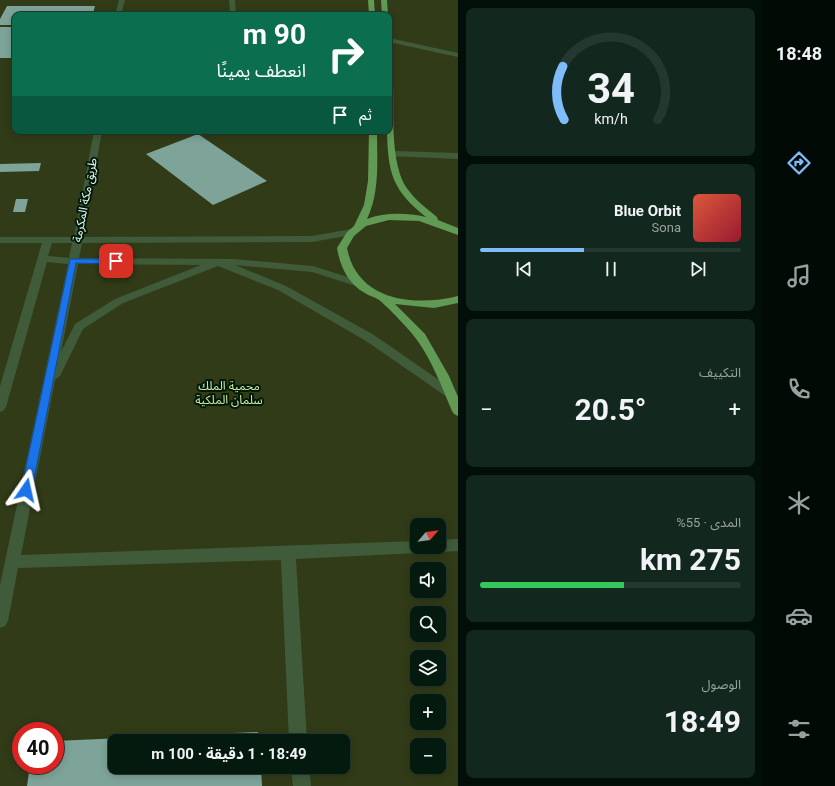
<!DOCTYPE html>
<html lang="ar">
<meta charset="utf-8">
<style>
body{margin:0;font-family:Roboto,"Noto Sans Arabic",sans-serif;background:#12271d;color:#f1f3f6;direction:rtl;height:100vh;display:flex;flex-direction:column;font-size:15px;white-space:nowrap}
*{box-sizing:border-box;margin:0}
p{font-size:13px;color:#97a19e}
.icon{flex:none;width:22px;height:22px;fill:none;stroke:currentColor;stroke-width:2;stroke-linecap:round;stroke-linejoin:round}
.map{position:relative;flex:1;overflow:hidden;direction:ltr}
.side{display:flex;flex-direction:column;gap:8px;padding:8px;background:#020e08;width:305px}
.side>*{flex:none}
.banner{position:absolute;left:12px;top:12px;width:380px;height:122px;border-radius:8px;box-shadow:0 2px 10px #0003,0 0 0 1px #25382f;direction:rtl;background:#0b6e4f;color:#fff;overflow:hidden}
.needle{width:26px;rotate:62deg}
.buttons{position:absolute;left:410px;top:518px;display:grid;gap:8px}
.buttons a{display:grid;place-items:center;width:36px;height:36px;border-radius:8px;background:#041a0f;box-shadow:0 2px 10px #0003,0 0 0 1px #25382f;font-size:20px}
.speed{position:absolute;left:12px;top:722px;display:flex;gap:8px;font-size:20px;font-weight:700;text-align:center}
.speed>*{display:grid;place-content:center;width:52px;height:52px;border-radius:50%;background:#041a0f;box-shadow:0 2px 10px #0003,0 0 0 1px #25382f;line-height:1}
.speed .limit{border:6px solid #d22;background:#fff;color:#111}
.pin{position:absolute;display:grid;place-items:center;width:34px;height:34px;color:#fff;margin:-17px;border-radius:8px;box-shadow:0 2px 6px #0006}
.me{position:absolute;width:44px;margin:-22px;rotate:11deg;stroke-linejoin:round;filter:drop-shadow(0 0 3px #0008)}
.turn{display:flex;align-items:center;gap:14px;height:84px;padding:0 20px;font-size:18px}
.turn .icon{width:52px;height:52px;stroke-width:2.5}
.turn b{display:block;font-size:28px;line-height:34px}
.then{display:flex;align-items:center;height:38px;padding:0 20px;background:#0003;gap:8px;font-size:15px}
.big{font-size:30px;font-weight:700;line-height:1.1}
.side .tile{flex:1;display:flex;flex-direction:column;justify-content:center;gap:6px;min-width:0;padding:0 14px;border-radius:8px;background:#12271d}
.side .dial{align-items:center;gap:0}
.dial svg{height:104px;overflow:visible;fill:none;stroke:#25382f;stroke-width:7;stroke-linecap:round;text-anchor:middle}
.dial text{fill:#f1f3f6;stroke:none}
.song{display:flex;align-items:center;gap:12px}
.cover{width:48px;height:48px;border-radius:6px;background:linear-gradient(135deg,hsl(10 70% 55%),hsl(350 70% 35%))}
.played{height:4px;border-radius:2px;background:linear-gradient(90deg,#7fbdfa 40%,#25382f 40%)}
.keys{display:flex;justify-content:space-around;direction:ltr}
.heat{display:flex;justify-content:space-between;align-items:center;font-size:22px;direction:ltr}
.charge{height:6px;border-radius:3px;background:linear-gradient(90deg,#34c759 55%,#25382f 0)}
.trip{position:absolute;left:108px;top:734px;width:242px;height:40px;border-radius:8px;background:#041a0f;box-shadow:0 2px 10px #0003,0 0 0 1px #25382f;font-weight:700;line-height:40px;text-align:center;direction:rtl}
main{display:flex;flex:1;min-height:0}
.tab-bar{display:flex;flex-direction:column;width:72px;justify-content:space-around;align-items:center;background:#020a06;color:#97a19e}
.tab-bar .icon{width:28px;height:28px}
.tab-bar .selected{color:#7fbdfa}
.tab-bar b{font-size:18px;color:#f1f3f6}
.map>svg:first-child{display:block}
</style>
<main>
<nav class="tab-bar">
<b>18:48</b>
<svg class="icon selected" aria-label="directions" viewBox="0 0 24 24"><path d="M12 3l9 9-9 9-9-9zM9 14v-3h6M13 9l2 2-2 2"/></svg>
<svg class="icon" aria-label="music" viewBox="0 0 24 24"><path d="M9 18V5l10-2v13"/><circle cx="6" cy="18" r="3"/><circle cx="16" cy="16" r="3"/></svg>
<svg class="icon" aria-label="phone" viewBox="0 0 24 24"><path d="M5 4h4l2 5-3 2q2 4 5 5l2-3 5 2v4C11 20 4 13 5 4z"/></svg>
<svg class="icon" aria-label="climate" viewBox="0 0 24 24"><path d="M12 3v18M4 7l16 10M4 17L20 7"/></svg>
<svg class="icon" aria-label="car" viewBox="0 0 24 24"><path d="M5 17H2v-5l4-1 3-4h7l3 4 3 1v5h-3M9 17h6M6 11h13"/><circle cx="7" cy="17" r="2"/><circle cx="17" cy="17" r="2"/></svg>
<svg class="icon" aria-label="filters" viewBox="0 0 24 24"><path d="M4 7h16M4 17h16"/><circle cx="9" cy="7" r="2"/><circle cx="15" cy="17" r="2"/></svg>
</nav>
<section class="side">
<div class="tile dial"><svg viewBox="0 0 100 80">
<path d="M14 69A42 42 0 1 1 86 69"/>
<path d="M14 69A42 42 0 0 1 13 28" stroke="#7fbdfa"/>
<text x="50" y="56" font-size="32" font-weight="700">34</text>
<text x="50" y="72" font-size="11">km/h</text>
</svg></div>
<div class="tile">
<div class="song"><i class="cover"></i><div><b>Blue Orbit</b><p>Sona</p></div></div>
<div class="played"></div>
<div class="keys"><svg class="icon" aria-label="previous" viewBox="0 0 24 24"><path d="M18 5L8 12l10 7zM5 5v14"/></svg><svg class="icon" aria-label="pause" viewBox="0 0 24 24"><path d="M8 5v14M16 5v14"/></svg><svg class="icon" aria-label="next" viewBox="0 0 24 24"><path d="M6 5l10 7-10 7zM19 5v14"/></svg></div>
</div>
<div class="tile"><p>التكييف</p>
<div class="heat"><a>−</a><b class="big">20.5°</b><a>+</a></div>
</div>
<div class="tile"><p>المدى · 55%</p><b class="big">275 km</b><div class="charge"></div></div>
<div class="tile"><p>الوصول</p><b class="big">18:49</b></div>
</section>
<div class="map">
<svg width="458" height="786" viewBox="0 0 458 786">
<rect width="100%" height="100%" fill="#062214"/>
<path fill="#313b17" fill-rule="evenodd" d="M0,0H458V786H0ZM15,15H389V131H15ZM417,525H439V547H417ZM417,569H439V591H417ZM417,613H439V635H417ZM417,657H439V679H417ZM417,701H439V723H417ZM21,731H55V765H21ZM115,741H343V767H115ZM417,745H439V767H417Z"/>
<path fill="#7ea49a" d="M7,6H95L93,13H88V15H15V25H0V19Z
M0,27H15V58H0Z
M198,134L267,181L213,205L146,154Z
M41,163L39,171L0,172V164Z
M16,199H28L25,212H13Z
M258,732L259,741H115V767H261L262,786H27L30,765H55V741Z"/>
<g fill="none" stroke-linecap="round" stroke-linejoin="round">
<path fill="#405b3a" fill-rule="evenodd" d="M119,0H125L121,15H115Z
M229,0H235L236,15H230Z
M389,38L458,53V57L389,42Z
M94,131H102L83,237L312,236L352,229L357,232L352,235L312,242L82,243L79,258L234,259L313,266L363,282L364,284L363,286L359,287L312,272L235,265L286,286L374,335L455,391L457,394L455,397H447L366,341L278,290L218,266L123,303L83,329L60,376L55,380L21,555L417,541V547H424L422,551L417,553L296,559L307,741H289L281,560L18,568L8,621L5,626L0,628V585L68,264L47,262L6,407L4,410L0,412V386L42,243H0V237H74ZM52,243H72L69,258L48,256ZM78,264L201,265L115,299L75,324L61,352Z
M393,151L458,153V159L390,156V152Z
M458,539V551L439,552L434,550L432,547H439V540Z
M291,767H309L311,786H293Z"/>
<path fill="#609a55" fill-rule="evenodd" d="M368,0H374L375,15H369Z
M381,0H387L388,15H382Z
M389,81L393,83C394,112 390,162 406,187C414,199 426,208 437,217L438,220L458,228V235L419,221L389,220L366,226L354,236L347,248C357,301 414,307 458,296V303L434,308L395,304L425,334L449,376L458,397V416L454,414L452,411C442,387 432,361 417,340C411,331 387,306 379,300C375,297 369,296 365,293C348,284 340,266 337,248L347,232L354,226L364,205L368,181L369,131H377C377,161 380,192 367,219C385,212 407,213 426,217C392,190 388,173 387,131H389Z"/>
</g>
<path fill="#1a73e8" stroke="#114b97" d="M70,259H116L120,261L116,264L76,263L32,490L26,494L21,490Z"/>
<g text-anchor="middle" stroke-width="4" stroke-linejoin="round" paint-order="stroke">
<g font-size="12" fill="#e9faef" stroke="#00190b">
<text transform="translate(85 200) rotate(-79)" y="4">طريق مكة المكرمة</text>
</g>
<g font-size="12" fill="#d4ed9c" stroke="#00190b">
<text x="229" y="390">محمية الملك<tspan x="229" dy="14">سلمان الملكية</tspan></text>
</g>
</g>
</svg>
<div class="buttons">
<a><svg class="needle" viewBox="-14 -14 28 28"><path d="M0-13l5 13h-10z" fill="#e53935"/><path d="M0 13l5-13h-10z" fill="#97a19e"/></svg></a>
<a><svg class="icon" aria-label="sound" viewBox="0 0 24 24"><path d="M4 9h4l5-4v14l-5-4H4zM17 9q2 3 0 6"/></svg></a>
<a><svg class="icon" aria-label="search" viewBox="0 0 24 24"><circle cx="10" cy="10" r="6"/><path d="M15 15l6 6"/></svg></a>
<a><svg class="icon" aria-label="layers" viewBox="0 0 24 24"><path d="M12 4l9 5-9 5-9-5zM3 14l9 5 9-5"/></svg></a>
<a>+</a>
<a>−</a>
</div>
<div class="speed"><div class="limit">40</div></div>
<div class="pin" style="left:116px;top:261px;background:#d93025"><svg class="icon" aria-label="arrive" viewBox="0 0 24 24"><path d="M6 21V4h12l-3 4 3 4H6"/></svg></div>
<svg class="me" style="left:26px;top:490px" viewBox="-20 -20 40 40"><path d="M0-17L14 15 0 8-14 15z" fill="#1a73e8" stroke="#fff" stroke-width="4"/></svg>
<div class="trip">18:49 · 1 دقيقة · 100 m</div>
<div class="banner">
<div class="turn"><svg class="icon" aria-label="right" viewBox="0 0 24 24"><path d="M7 20v-9h11M14 6l5 5-5 5"/></svg><div><b>90 m</b>انعطف يمينًا</div></div>
<div class="then">ثم<svg class="icon" aria-label="arrive" viewBox="0 0 24 24"><path d="M6 21V4h12l-3 4 3 4H6"/></svg></div>
</div>
</div>
</main>
